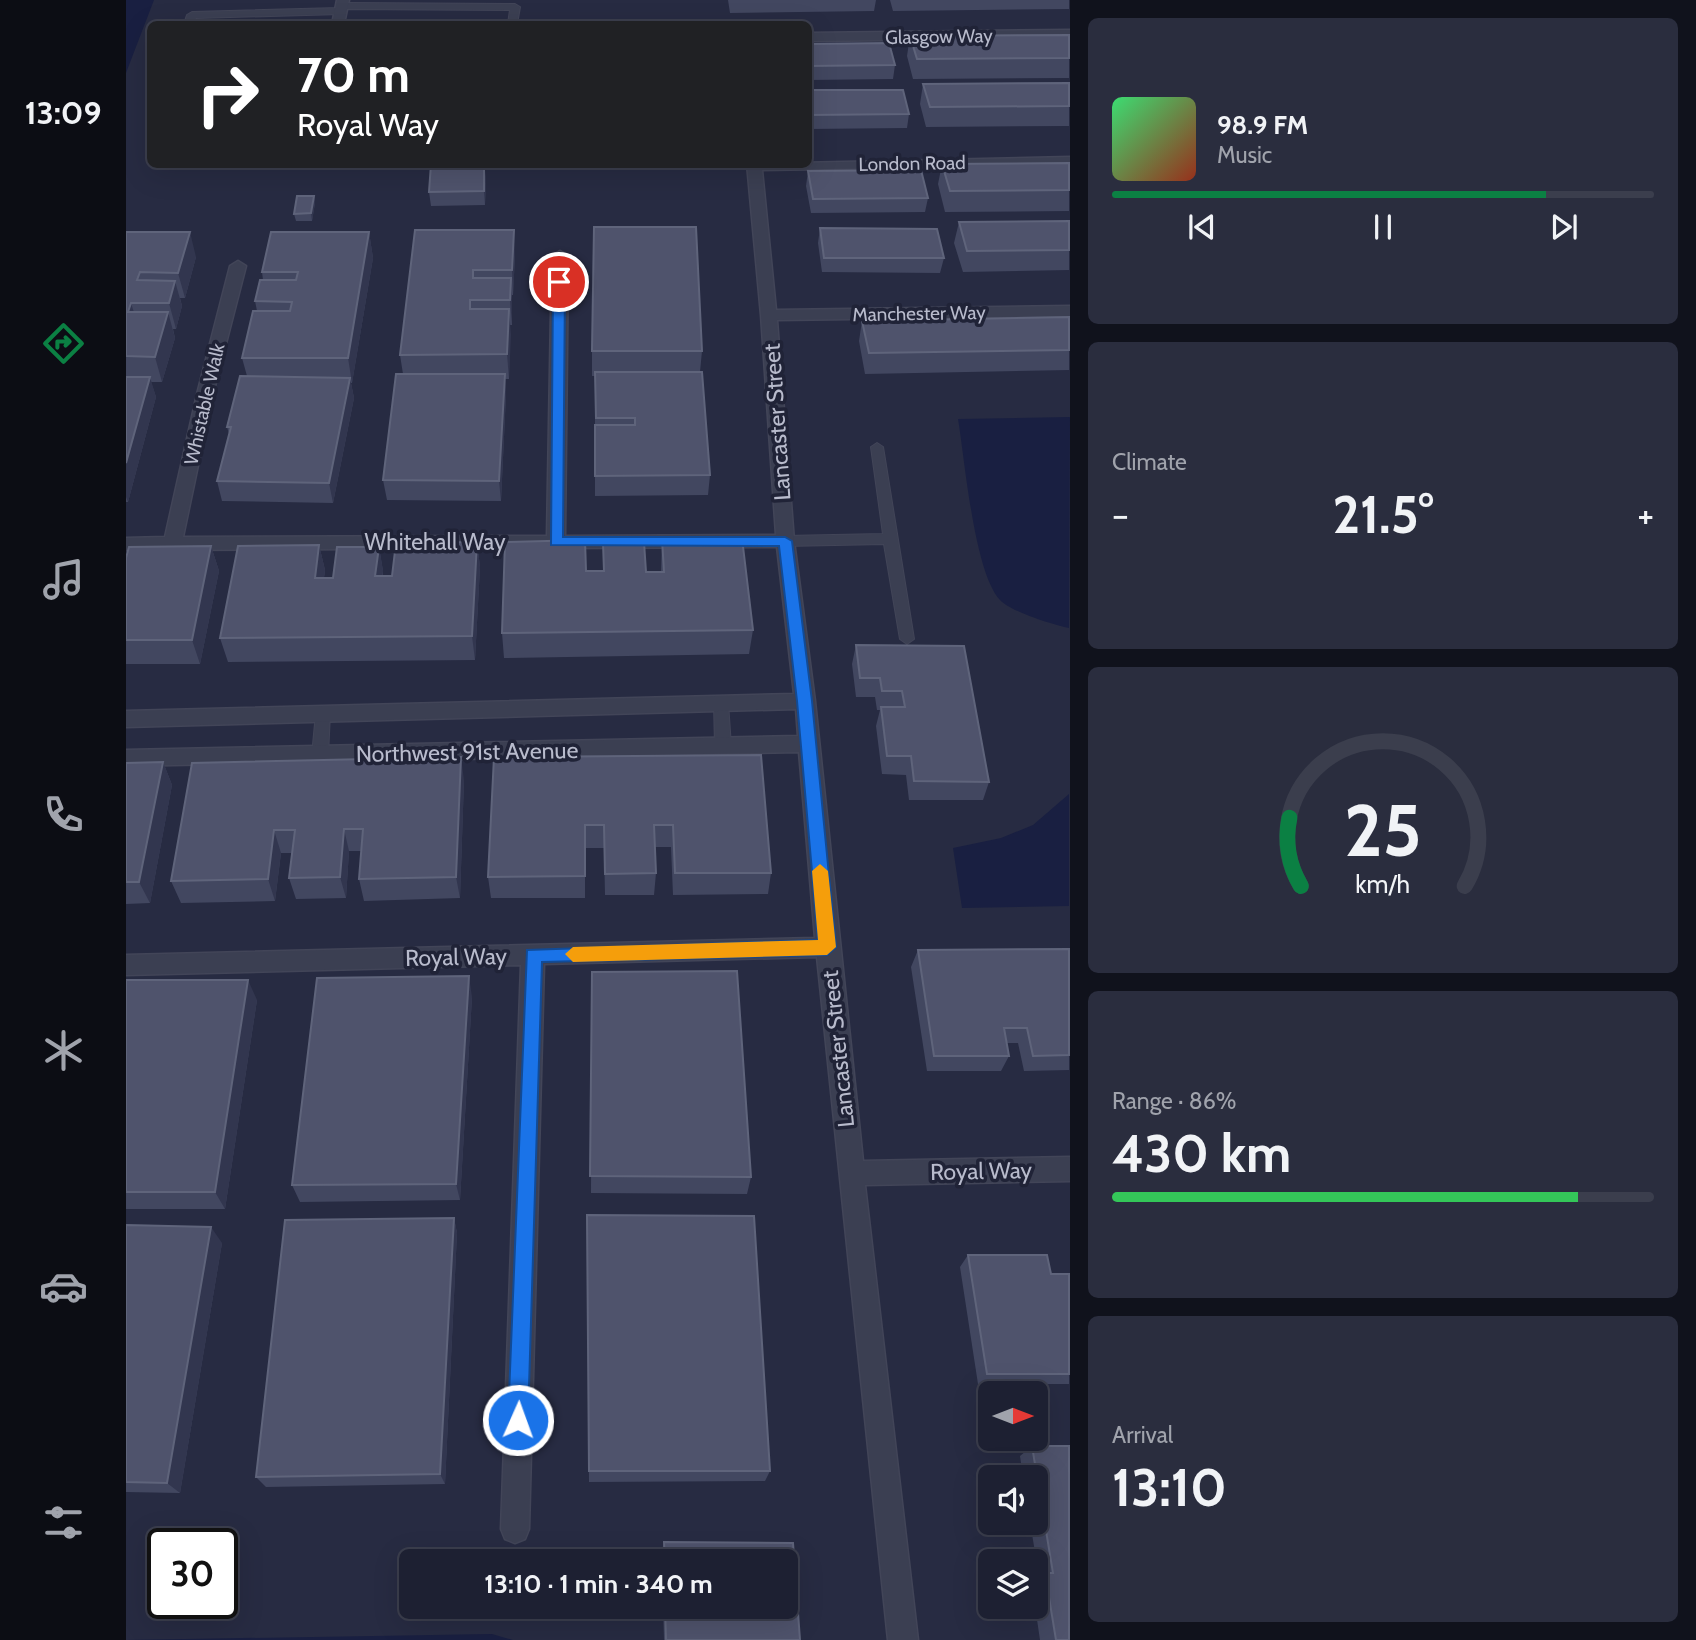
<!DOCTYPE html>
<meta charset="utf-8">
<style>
body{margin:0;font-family:Cabin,sans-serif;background:#2a2d3e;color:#f1f3f6;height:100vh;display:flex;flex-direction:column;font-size:26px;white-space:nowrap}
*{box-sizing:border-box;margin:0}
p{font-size:23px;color:#a0a3ac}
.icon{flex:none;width:38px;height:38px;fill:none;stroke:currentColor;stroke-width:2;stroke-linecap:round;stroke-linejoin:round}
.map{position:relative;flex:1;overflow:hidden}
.side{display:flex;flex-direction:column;gap:18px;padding:18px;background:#10121c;width:626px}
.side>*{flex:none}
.hud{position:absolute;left:21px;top:21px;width:665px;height:147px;border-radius:10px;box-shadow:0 7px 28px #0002,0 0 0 2px #3b3e4d;background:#202124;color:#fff;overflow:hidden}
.needle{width:46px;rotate:90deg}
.controls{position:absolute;left:852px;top:1381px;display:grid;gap:14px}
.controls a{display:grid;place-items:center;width:70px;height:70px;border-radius:10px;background:#1d2032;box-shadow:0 7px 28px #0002,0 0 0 2px #3b3e4d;font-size:35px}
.speed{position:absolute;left:21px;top:1528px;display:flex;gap:14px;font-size:35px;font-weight:700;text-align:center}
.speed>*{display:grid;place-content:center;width:91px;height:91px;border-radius:50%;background:#1d2032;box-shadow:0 7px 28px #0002,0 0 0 2px #3b3e4d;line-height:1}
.speed .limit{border:4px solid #111;border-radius:10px;background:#fff;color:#111}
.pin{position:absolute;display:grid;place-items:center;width:60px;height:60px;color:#fff;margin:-30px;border:4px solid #fff;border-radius:50%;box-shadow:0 2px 7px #0007}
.me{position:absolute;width:77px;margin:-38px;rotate:2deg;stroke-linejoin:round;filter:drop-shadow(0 0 5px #0008)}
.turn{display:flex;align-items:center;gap:24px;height:147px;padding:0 35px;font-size:32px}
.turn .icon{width:91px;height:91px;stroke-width:2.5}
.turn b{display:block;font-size:49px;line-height:60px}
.big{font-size:52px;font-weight:700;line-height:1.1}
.side .widget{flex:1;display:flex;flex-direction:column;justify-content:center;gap:10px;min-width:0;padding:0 24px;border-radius:10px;background:#2a2d3e}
.side .dial{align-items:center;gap:0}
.dial svg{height:182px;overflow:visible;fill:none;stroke:#3b3e4d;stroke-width:7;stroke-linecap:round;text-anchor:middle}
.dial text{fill:#f1f3f6;stroke:none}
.song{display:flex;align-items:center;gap:21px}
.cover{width:84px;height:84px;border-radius:10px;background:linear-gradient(135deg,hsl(140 70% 55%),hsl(10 70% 35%))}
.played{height:7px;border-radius:4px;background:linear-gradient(90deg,#0b8043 80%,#3b3e4d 80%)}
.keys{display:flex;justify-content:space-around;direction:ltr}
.heat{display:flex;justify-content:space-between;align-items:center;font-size:38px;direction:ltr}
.charge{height:10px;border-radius:5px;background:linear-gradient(90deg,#34c759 86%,#3b3e4d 0)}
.trip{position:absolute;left:273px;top:1549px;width:399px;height:70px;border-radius:10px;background:#1d2032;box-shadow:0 7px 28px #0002,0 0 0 2px #3b3e4d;font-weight:700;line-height:70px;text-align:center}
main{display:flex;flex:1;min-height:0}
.menu{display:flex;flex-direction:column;width:126px;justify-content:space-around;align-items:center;background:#0c0d14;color:#a0a3ac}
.menu .icon{width:49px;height:49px}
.menu .active{color:#0b8043}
.menu b{font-size:32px;color:#f1f3f6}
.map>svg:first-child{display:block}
</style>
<main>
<nav class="menu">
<b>13:09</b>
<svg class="icon active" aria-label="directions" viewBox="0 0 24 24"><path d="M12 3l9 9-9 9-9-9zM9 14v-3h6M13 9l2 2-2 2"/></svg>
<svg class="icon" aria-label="music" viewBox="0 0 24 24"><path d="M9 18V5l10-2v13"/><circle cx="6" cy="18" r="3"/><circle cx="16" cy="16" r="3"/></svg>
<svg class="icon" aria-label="phone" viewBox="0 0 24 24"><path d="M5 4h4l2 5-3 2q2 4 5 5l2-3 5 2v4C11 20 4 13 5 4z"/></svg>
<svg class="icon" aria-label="climate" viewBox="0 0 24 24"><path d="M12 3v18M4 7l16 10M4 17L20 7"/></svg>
<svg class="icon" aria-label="car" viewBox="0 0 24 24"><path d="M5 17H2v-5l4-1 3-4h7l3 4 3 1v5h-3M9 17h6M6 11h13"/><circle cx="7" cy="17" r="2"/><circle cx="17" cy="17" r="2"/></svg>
<svg class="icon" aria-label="filters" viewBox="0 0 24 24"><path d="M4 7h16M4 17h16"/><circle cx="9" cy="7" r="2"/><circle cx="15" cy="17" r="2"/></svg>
</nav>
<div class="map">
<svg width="944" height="1640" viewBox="0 0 944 1640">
<rect width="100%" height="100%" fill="#272b42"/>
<path fill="#191f41" d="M0,0H28L0,73Z
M943,417H944L943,628C928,625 885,612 874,600C848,572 839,460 832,419Z
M943,794V906L836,908L827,848L875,838L907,825Z
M366,1634L387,1640H0Z"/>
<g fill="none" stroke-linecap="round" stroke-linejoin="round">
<defs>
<path id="service" d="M216,3L389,4L394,7L391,24H382L384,10L218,9L220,11L215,14L70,18L67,24H58L61,15L66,12L213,8L211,6Z
M751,443L757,447L788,639L781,644L774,639L758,544L659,546L652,541L659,536L757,534L745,447Z
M595,697L602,703L605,746L597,752L589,746L588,703Z
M197,707L204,713L202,755L194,761L186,755L190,713Z"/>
<path id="minor" d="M211,0H223L218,24H206Z
M944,30V38L682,41V33Z
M944,157V165L636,170L650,310L944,306V316L651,320L668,541L689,701L737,1161L944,1157V1181L739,1185L792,1640H762L691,957L418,964L403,1529L399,1539L389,1543L379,1539L375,1529L395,965L0,975V955L689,938L673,752L0,766V750L672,736L670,709L0,727V711L668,694L651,547L0,550V538L39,537L71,394L104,266L112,261L120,266L87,394L57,537L421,536L426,256L434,251L442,256L439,536L650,535L635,315L621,164Z"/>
</defs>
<use href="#service" stroke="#424558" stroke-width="2"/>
<use href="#minor" stroke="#424558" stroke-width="3"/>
<use href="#service" fill="#3b3f52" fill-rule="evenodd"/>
<use href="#minor" fill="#3b3f52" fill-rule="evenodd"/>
</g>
<path fill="#424760" d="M602,0H750L748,11L604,13Z
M764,0H943V9L767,11Z
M943,35V78L787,79L781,56L784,36Z
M682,44L769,65L767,79L682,80Z
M943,83V126L800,127L794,104L797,84Z
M682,90L783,114L781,128L682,129Z
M943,163V211L819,212L812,184L816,164Z
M682,171L802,198L799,212L685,213L680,186Z
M360,176L359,205L305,206L303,192Z
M188,196L189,203L186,221H170L168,214Z
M943,221V270L837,272L828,243L833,222Z
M694,228L818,258L814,273L696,272L692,243Z
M289,230L389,255L387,295H386V325H384L383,379H379L380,394L375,501L261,500L257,480L277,374L274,355Z
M0,232L70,257L59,298H54L56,306L50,329H47L49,338L36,382H25L30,397L2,502H0Z
M243,232L247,258L226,383H225L228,398L207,503L96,501L91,481L103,434L101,427L121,376L116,358L131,311L129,301L137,280L136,272Z
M943,317V370L739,374L733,341L736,321Z
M466,351H576L574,372L584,475L582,495L469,496V376H466Z
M536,539L627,630L623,654L378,658L376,633L460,571H477V543L520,572H535Z
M351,542L354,567L349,660L102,662L94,638L193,545L199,570L198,578H207L253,547L257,571V576H266Z
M85,546L93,571L74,664H0V558Z
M730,645L838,646L863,782L857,800H783L780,775L756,774L750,726L754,710H751L749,697H730L726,664Z
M635,755L645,873L642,894L547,895L545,847H529L530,873L528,895H479L478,848H459V898H365L362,877L368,757Z
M37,762L46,785L24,903L0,904V763Z
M66,763L338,780L334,898L238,901L233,879L235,851H223L220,898L170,899L163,878L166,853H155L149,901L55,903L45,881Z
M943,949V1070L898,1071L892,1043H881L883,1056L875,1071H801L785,967L792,950Z
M466,972L625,1177L621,1194L465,1193Z
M0,980L131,1000L99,1209H0Z
M346,997L334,1200L174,1202L166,1185Z
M461,1215L644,1471L639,1481L463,1482Z
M328,1218L331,1233L319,1484L140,1487L130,1477Z
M0,1225L96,1243L54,1493L0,1492Z
M842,1255L925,1274H943V1384H852L834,1267Z
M906,1446L943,1640H914L909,1606L910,1577L913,1576L904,1522H910V1477H897L894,1456Z
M538,1542L667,1543L674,1640H538L537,1606H660V1561H536V1550Z"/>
<path fill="#32364f" d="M358,164L360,176L359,205L358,191Z
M188,196L189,203L186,221L185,213Z
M388,230L389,255L387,295L386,270Z
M64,232L70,257L59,298L52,273Z
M243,232L247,258L226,383L222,358Z
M385,278L386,303V325L384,300Z
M49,281L56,306L50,329L43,303Z
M5,303L13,328L2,312Z
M383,309L385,335L383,379L381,354Z
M42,312L49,338L36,382L29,357Z
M379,374L380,394L375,501L373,481Z
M24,377L30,397L2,502L0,497V463Z
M224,378L228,398L207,503L203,483Z
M351,542L354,567L349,660L346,636Z
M193,545L199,570L194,603L189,578Z
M85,546L93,571L74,664L66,640Z
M253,547L257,571L254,600L249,576Z
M335,757L338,780L334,898L330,877Z
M37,762L46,785L24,903L13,882Z
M218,829L223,851L220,898L214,877Z
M148,830L155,853L149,901L142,879Z
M343,976L346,997L334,1200L330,1184Z
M122,980L131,1000L99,1209L89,1192Z
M328,1218L331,1233L319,1484L314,1474Z
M85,1227L96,1243L54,1493L41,1483Z"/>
<path fill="#4f536c" stroke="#5f647b" stroke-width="2" d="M943,35V58L791,59L784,36Z
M763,43L769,65L682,66V44Z
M943,83V106L804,107L797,84Z
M682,90H777L783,114L682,115Z
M943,163V190L824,191L816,164Z
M305,164H358V191L303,192Z
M795,170L802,198L687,199L682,171Z
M171,196H188L185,213L168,214Z
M943,221V250L841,251L833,222Z
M468,227H570L576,351H466Z
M694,228L811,229L818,258H698Z
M289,230H388L386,270H347V278H385L384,300H344V309H383L381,354L274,355Z
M0,232H64L52,273L14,272L11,280L49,281L43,303H5L2,312H42L29,357L0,356Z
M145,232H243L222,358H116L127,311H164L166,302L129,301L134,280H170L172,272H136Z
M943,317V350L743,353L736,321Z
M469,372H576L584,475L469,476V425H509V418H470Z
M270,374H379L373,481L257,480Z
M114,376L224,378L203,483L91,481L105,427H101Z
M0,377H24L0,463Z
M616,538L627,630L376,633L379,542L459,540L460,571H478L477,543L518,542L520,572H538L536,539Z
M351,542L346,636L94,638L112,546L193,545L189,578H207L211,547H253L249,576H266L270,543Z
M85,546L66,640H0V558L3,547Z
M730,645L838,646L863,782L788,781L785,756H761L755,707H779L776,691H756L754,678H734Z
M635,755L645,873H549L547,825H528L530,873L479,874L478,825H459V876L362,877L368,757Z
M335,757L330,877L233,879L237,829H218L214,877L163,878L169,830H148L142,879L45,881L66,763Z
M37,762L13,882H0V763Z
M943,949V1055L907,1056L901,1028H878L883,1056H808L792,950Z
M611,971L625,1177L464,1176L466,972Z
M343,976L330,1184L166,1185L191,978Z
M0,980H122L89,1192H0Z
M461,1215L628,1216L644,1471H463Z
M328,1218L314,1474L130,1477L159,1220Z
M0,1225L85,1227L41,1483L0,1482Z
M842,1255H921L925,1274H943V1374H861Z
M906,1446H943V1640H930L919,1573H927Z
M538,1542L667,1543L674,1640H540L539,1606H660V1561H539Z"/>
<path fill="#1a73e8" stroke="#114b97" stroke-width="2" d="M433,278L439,282L437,537H659L666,541L686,701L710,947L701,955L416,962L402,1420L399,1427L392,1430L385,1427L382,1420L401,950L692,940L671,701L653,546L425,545L427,282Z"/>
<path fill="#f59e0b" d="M694,864L702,871L710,947L701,955L447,962L439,954L447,947L692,940L686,871Z"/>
<g text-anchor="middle" stroke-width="7" stroke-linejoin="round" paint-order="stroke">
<g font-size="19" fill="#b8bbcc" stroke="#202337">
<text transform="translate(813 36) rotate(-1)" y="7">Glasgow Way</text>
<text transform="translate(786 163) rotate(-1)" y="7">London Road</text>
<text transform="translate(793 313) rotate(-1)" y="7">Manchester Way</text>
<text transform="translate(78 404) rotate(-77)" y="7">Whistable Walk</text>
</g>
<g font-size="23" fill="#b8bbcc" stroke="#202337">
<text transform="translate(651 422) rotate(-94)" y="8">Lancaster Street</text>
<text x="309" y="550">Whitehall Way</text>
<text transform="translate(341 752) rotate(-1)" y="8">Northwest 91st Avenue</text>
<text transform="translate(330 957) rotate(-1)" y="8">Royal Way</text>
<text transform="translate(712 1049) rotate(-96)" y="8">Lancaster Street</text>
<text transform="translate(855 1171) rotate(-1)" y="8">Royal Way</text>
</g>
</g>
</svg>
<div class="controls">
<a><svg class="needle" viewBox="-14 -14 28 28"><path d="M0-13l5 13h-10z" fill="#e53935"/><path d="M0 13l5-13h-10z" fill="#a0a3ac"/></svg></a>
<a><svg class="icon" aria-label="sound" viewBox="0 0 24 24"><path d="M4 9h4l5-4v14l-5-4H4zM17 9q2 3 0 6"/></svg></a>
<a><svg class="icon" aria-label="layers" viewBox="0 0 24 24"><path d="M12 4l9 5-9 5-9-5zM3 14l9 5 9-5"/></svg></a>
</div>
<div class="speed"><div class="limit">30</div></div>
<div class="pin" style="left:433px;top:282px;background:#d93025"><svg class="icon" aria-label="arrive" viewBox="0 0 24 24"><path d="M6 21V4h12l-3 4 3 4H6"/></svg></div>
<svg class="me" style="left:392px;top:1420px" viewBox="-20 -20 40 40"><circle r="17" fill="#1a73e8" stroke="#fff" stroke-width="3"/><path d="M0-11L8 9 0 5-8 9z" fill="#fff"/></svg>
<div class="trip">13:10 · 1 min · 340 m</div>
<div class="hud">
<div class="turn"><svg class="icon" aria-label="right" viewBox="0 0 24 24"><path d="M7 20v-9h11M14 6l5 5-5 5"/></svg><div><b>70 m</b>Royal Way</div></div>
</div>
</div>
<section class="side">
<div class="widget">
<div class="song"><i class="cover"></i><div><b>98.9 FM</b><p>Music</p></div></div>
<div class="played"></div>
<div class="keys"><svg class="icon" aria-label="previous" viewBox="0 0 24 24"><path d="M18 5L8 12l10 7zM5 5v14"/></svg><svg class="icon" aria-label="pause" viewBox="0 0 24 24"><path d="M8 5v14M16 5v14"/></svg><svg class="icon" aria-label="next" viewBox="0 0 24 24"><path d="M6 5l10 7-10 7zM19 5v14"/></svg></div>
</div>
<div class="widget"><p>Climate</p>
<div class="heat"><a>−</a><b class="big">21.5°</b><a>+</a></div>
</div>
<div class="widget dial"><svg viewBox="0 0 100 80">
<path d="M14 69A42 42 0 1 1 86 69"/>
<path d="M14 69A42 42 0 0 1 9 39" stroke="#0b8043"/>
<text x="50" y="56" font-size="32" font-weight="700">25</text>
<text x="50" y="72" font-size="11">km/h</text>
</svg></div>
<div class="widget"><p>Range · 86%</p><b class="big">430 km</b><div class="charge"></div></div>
<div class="widget"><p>Arrival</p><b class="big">13:10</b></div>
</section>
</main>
